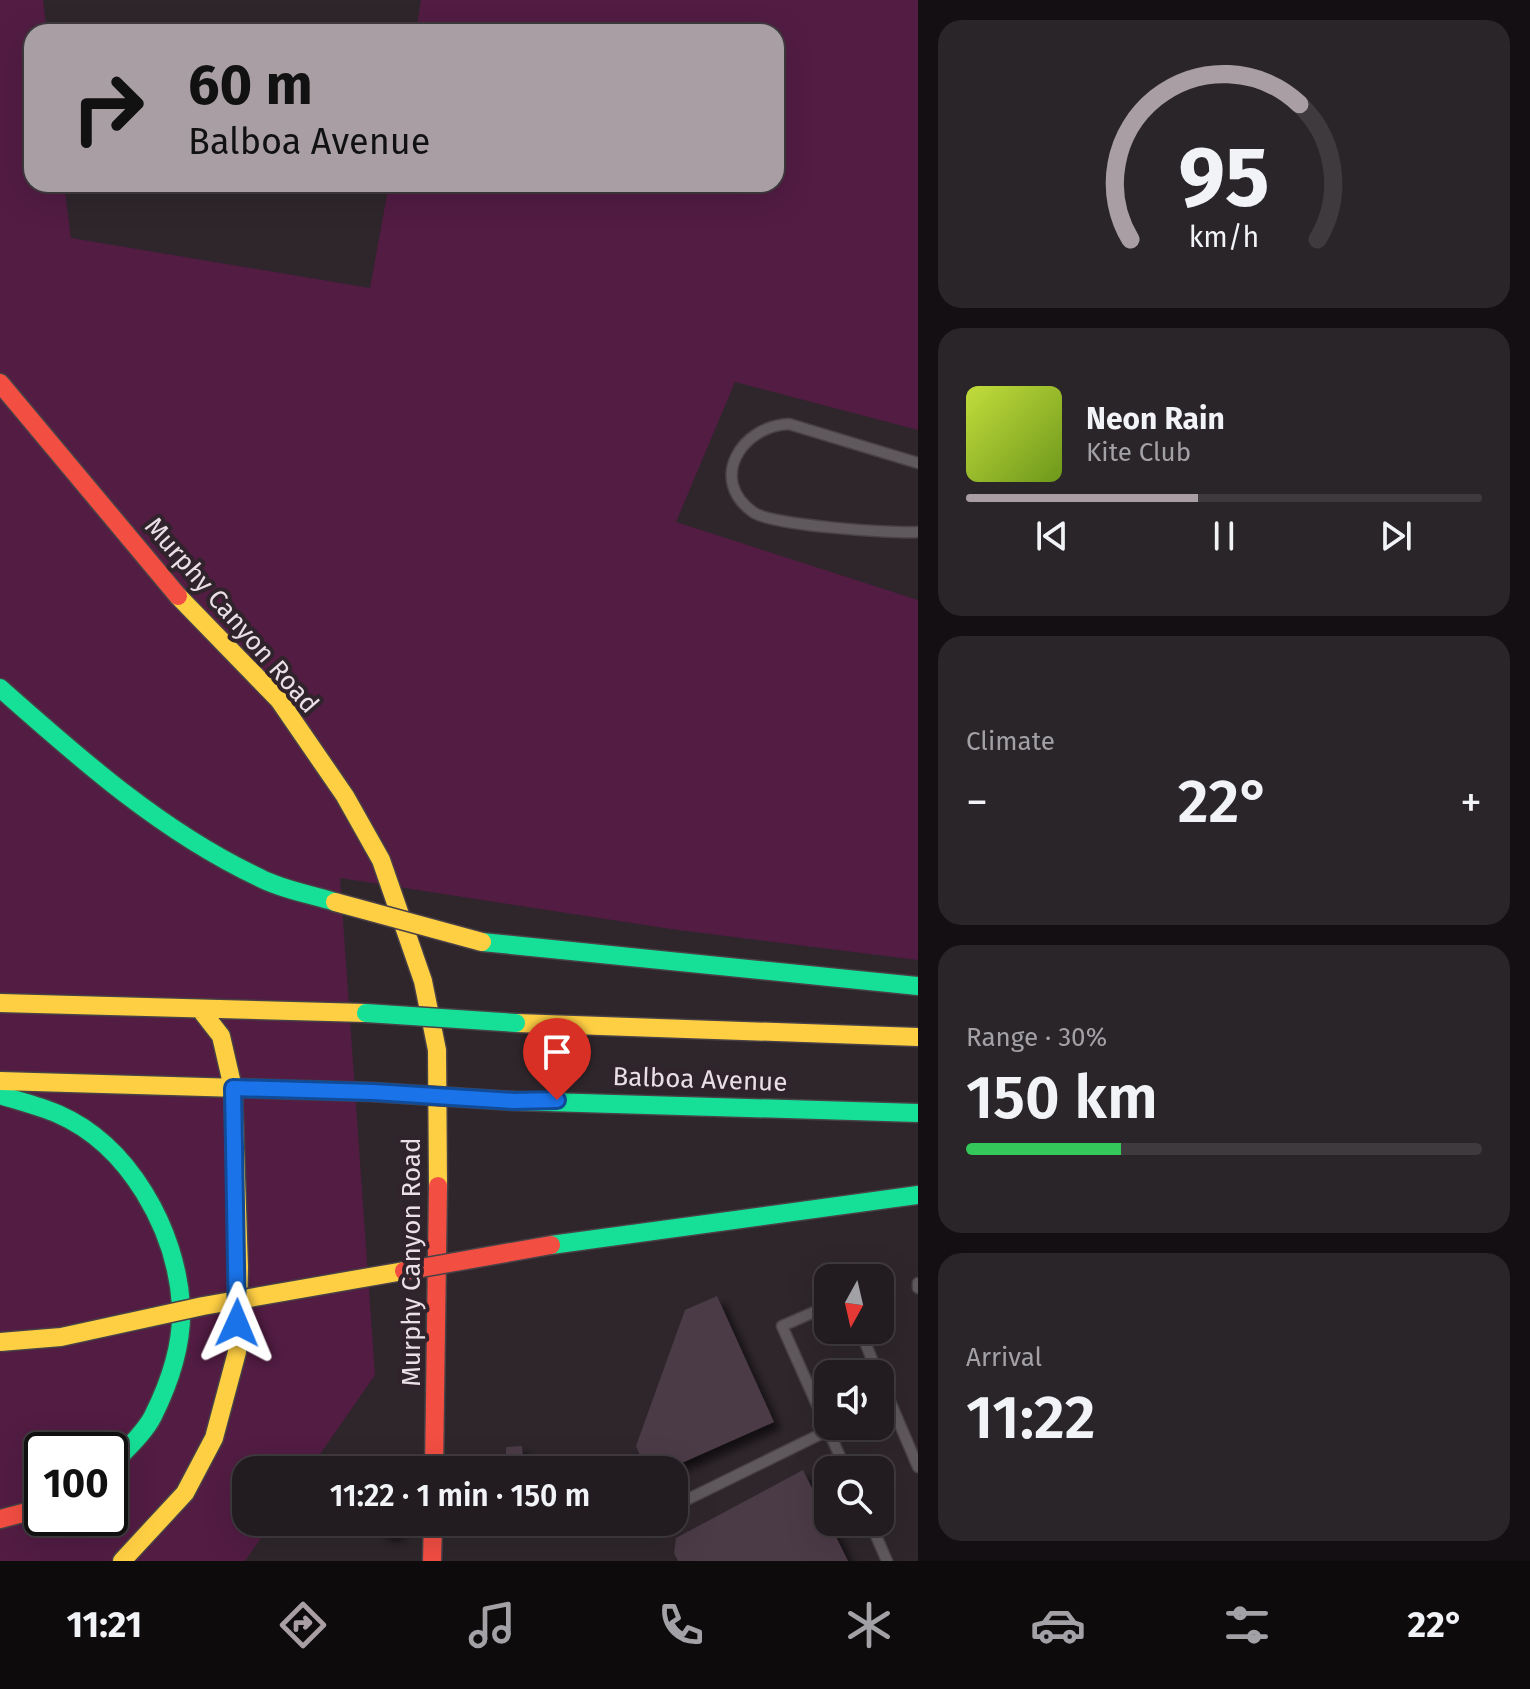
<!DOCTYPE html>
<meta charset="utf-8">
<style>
body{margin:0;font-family:"Fira Sans",sans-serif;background:#2a2529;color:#f1f3f6;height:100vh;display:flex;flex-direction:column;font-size:30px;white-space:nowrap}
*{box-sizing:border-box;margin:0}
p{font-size:26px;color:#a2a1a5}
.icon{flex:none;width:44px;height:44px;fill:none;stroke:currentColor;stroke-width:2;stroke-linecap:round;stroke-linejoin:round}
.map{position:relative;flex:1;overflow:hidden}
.drawer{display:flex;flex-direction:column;gap:20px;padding:20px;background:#130f12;width:612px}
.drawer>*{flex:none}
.banner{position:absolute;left:24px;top:24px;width:760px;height:168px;border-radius:24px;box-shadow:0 8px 32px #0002,0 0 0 2px #3f3a3e;background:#a89ea4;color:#111;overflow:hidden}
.needle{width:52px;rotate:188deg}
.fabs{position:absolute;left:814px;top:1264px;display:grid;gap:16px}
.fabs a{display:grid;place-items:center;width:80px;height:80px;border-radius:16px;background:#221c20;box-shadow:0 8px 32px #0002,0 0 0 2px #3f3a3e;font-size:40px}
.speed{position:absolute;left:24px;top:1432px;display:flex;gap:16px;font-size:40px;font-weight:700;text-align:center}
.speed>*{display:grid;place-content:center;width:104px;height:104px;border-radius:50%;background:#221c20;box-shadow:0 8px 32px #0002,0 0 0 2px #3f3a3e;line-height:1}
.speed .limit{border:4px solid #111;border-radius:12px;background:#fff;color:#111}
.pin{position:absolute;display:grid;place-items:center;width:68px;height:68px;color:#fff;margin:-82px -34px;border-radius:50% 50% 50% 0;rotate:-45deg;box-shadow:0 0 8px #0007}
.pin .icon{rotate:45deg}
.me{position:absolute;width:88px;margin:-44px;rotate:1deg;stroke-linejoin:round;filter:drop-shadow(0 0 6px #0008)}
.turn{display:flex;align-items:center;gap:28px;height:168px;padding:0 32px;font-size:36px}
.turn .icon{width:104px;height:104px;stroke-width:2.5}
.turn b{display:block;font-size:56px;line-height:68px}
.big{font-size:60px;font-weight:600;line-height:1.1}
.drawer .card{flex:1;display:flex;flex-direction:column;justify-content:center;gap:12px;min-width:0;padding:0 28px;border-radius:24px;background:#2a2529}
.drawer .dial{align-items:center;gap:0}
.dial svg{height:208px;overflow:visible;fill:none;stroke:#3f3a3e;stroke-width:7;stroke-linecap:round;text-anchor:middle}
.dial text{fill:#f1f3f6;stroke:none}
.song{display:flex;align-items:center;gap:24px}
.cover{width:96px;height:96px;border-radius:12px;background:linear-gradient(135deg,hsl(70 70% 55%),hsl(80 70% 35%))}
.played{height:8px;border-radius:4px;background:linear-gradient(90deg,#a89ea4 45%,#3f3a3e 45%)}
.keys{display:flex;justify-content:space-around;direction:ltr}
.heat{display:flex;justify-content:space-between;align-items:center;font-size:44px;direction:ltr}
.charge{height:12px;border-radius:6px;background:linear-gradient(90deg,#34c759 30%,#3f3a3e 0)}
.trip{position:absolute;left:232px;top:1456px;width:456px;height:80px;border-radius:24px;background:#221c20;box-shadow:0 8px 32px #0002,0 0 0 2px #3f3a3e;font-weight:600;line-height:80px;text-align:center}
.tabs{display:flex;height:128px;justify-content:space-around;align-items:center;background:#0e0b0d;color:#a2a1a5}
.tabs .icon{width:56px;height:56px}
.tabs .active{color:#a89ea4}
.tabs b{font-size:36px;color:#f1f3f6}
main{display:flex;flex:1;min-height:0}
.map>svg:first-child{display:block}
</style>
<main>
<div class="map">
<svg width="918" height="1561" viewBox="0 0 918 1561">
<defs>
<filter id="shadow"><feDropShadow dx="7" dy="7" stdDeviation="4" flood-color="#0009"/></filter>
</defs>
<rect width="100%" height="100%" fill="#2e262b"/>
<path fill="#521c43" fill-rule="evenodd" d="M0,0H43L47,32H32V184H64L71,238L370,288L389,184H776V32H416L421,0H918V430L735,382L676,522L918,600V960L671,929L340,878L375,1375L309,1470H246V1522H272L245,1561H0ZM42,1450H110V1518H42Z"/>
<path fill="#4b3a46" filter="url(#shadow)" d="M717,1296L774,1422L666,1470H646L636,1446L685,1310Z
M522,1446L524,1470H506V1447Z
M803,1470L848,1561H678L674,1553L676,1538Z
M381,1522H397V1534L381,1533Z"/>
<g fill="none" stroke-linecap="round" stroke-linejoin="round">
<defs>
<path id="lane" d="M918,463L789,424C741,426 708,480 753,512C769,525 894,534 918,532
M918,1283V1288
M828,1306L782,1326L846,1470
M860,1330L878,1374
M880,1378L918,1467
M674,1506L829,1430
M870,1522L887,1561"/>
<path id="fast" d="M0,688C80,759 162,832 260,878C283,890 310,894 335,902
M482,942L918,986
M0,1095C19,1101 40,1106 58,1114C129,1145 176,1229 181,1305C183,1343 170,1382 153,1416C144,1434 124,1451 110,1467
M514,1101L918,1113
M551,1245L918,1195"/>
<path id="slow" d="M178,596L279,700L345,796L381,860L423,981L437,1050L438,1186
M0,1003L366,1013
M516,1023L918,1037
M0,1081L373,1092
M122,1561L185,1493L214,1438L237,1352L239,1267L233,1088L221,1036L200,1009"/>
<path id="jam" d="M0,383L178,596
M434,1470L438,1186
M0,1519L42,1508
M432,1561L433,1522"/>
</defs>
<use href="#lane" stroke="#484146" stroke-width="13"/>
<use href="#fast" stroke="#484146" stroke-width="21"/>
<use href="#slow" stroke="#484146" stroke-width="21"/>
<use href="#jam" stroke="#484146" stroke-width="21"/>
<use href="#lane" stroke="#5f595d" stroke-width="10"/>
<use href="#fast" stroke="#16e098" stroke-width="18"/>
<use href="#slow" stroke="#ffcf43" stroke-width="18"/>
<use href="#jam" stroke="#f24e42" stroke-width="18"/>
<defs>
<path id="fast-bridge" d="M366,1013L516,1023"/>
<path id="slow-bridge" d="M335,902L482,942
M0,1342L61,1337L203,1306L404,1271"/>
<path id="jam-bridge" d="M373,1092L514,1101
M404,1271L551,1245"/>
</defs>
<use href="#fast-bridge" stroke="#484146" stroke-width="21" stroke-linecap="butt"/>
<use href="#slow-bridge" stroke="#484146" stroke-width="21" stroke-linecap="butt"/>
<use href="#jam-bridge" stroke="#484146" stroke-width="21" stroke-linecap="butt"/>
<use href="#fast-bridge" stroke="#16e098" stroke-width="18"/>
<use href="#slow-bridge" stroke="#ffcf43" stroke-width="18"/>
<use href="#jam-bridge" stroke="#f24e42" stroke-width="18"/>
</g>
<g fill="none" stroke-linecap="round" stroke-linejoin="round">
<defs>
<path id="route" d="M237,1323L233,1088L373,1092L514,1101L557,1100"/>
</defs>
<use href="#route" stroke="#114b97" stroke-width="20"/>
<use href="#route" stroke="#1a73e8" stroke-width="14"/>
</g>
<g text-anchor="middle" stroke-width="8" stroke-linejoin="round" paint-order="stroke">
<g font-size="26" fill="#e9dfe5" stroke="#31232c">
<text transform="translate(232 615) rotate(49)" y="9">Murphy Canyon Road</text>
<text transform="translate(700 1079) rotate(2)" y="9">Balboa Avenue</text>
<text transform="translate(411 1262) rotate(-90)" y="9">Murphy Canyon Road</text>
</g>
</g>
</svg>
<div class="fabs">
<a><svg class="needle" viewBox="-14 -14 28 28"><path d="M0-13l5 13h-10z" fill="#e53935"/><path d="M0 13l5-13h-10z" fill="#a2a1a5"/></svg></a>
<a><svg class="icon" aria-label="sound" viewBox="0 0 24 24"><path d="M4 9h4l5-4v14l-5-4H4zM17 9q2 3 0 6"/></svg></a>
<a><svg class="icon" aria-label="search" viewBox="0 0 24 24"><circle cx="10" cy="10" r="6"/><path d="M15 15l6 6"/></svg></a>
</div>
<div class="speed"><div class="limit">100</div></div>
<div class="pin" style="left:557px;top:1100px;background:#d93025"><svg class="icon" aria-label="arrive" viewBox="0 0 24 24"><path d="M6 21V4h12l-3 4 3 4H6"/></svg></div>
<svg class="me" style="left:237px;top:1323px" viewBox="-20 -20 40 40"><path d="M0-17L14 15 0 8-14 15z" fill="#1a73e8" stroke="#fff" stroke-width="4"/></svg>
<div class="trip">11:22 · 1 min · 150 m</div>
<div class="banner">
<div class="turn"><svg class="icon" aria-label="right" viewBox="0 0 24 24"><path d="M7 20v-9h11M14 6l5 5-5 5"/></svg><div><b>60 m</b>Balboa Avenue</div></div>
</div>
</div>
<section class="drawer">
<div class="card dial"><svg viewBox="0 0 100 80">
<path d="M14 69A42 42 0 1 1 86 69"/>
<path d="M14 69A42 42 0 0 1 79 17" stroke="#a89ea4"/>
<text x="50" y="56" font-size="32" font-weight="700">95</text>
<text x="50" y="72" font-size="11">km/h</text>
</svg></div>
<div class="card">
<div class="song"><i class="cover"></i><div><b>Neon Rain</b><p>Kite Club</p></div></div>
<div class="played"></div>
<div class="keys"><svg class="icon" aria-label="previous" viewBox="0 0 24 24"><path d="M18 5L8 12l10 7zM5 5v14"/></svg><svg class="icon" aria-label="pause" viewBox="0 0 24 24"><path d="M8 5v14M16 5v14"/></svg><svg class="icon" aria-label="next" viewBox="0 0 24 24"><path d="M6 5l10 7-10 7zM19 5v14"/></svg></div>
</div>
<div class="card"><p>Climate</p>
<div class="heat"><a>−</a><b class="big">22°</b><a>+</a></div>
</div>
<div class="card"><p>Range · 30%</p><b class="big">150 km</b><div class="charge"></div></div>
<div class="card"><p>Arrival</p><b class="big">11:22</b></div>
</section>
</main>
<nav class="tabs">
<b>11:21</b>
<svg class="icon active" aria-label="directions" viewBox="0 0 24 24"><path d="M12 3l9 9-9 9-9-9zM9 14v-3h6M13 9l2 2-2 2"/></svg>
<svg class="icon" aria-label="music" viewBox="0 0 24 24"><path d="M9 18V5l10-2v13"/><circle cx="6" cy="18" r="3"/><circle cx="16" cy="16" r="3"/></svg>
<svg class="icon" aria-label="phone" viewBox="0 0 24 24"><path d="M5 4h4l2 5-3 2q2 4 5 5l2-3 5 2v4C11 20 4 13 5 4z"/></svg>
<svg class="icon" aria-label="climate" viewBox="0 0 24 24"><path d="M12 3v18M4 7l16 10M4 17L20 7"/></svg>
<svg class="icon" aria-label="car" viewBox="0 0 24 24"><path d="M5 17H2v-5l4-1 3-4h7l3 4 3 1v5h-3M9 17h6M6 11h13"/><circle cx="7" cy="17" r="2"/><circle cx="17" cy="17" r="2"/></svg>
<svg class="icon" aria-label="filters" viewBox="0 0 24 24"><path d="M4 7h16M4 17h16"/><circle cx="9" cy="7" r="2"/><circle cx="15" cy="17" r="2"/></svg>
<b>22°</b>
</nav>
